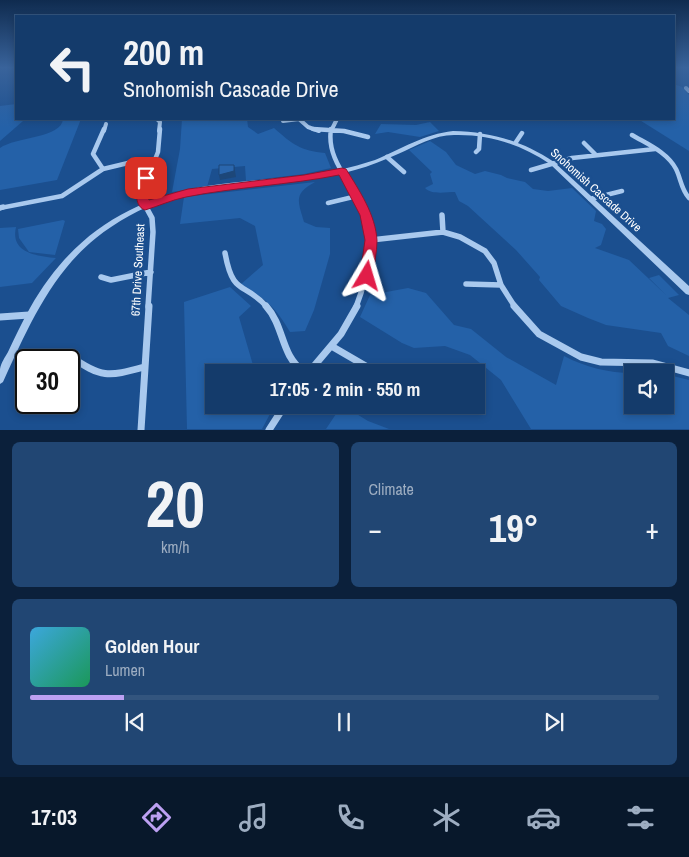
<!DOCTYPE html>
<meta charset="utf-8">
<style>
body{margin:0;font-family:"Archivo Narrow",sans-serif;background:#214673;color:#f1f3f6;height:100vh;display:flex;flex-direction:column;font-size:19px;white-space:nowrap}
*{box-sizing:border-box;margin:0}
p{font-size:16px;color:#9dadc1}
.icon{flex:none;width:28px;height:28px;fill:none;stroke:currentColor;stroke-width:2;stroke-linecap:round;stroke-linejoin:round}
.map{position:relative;height:430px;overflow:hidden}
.sheet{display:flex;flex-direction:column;gap:12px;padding:12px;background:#0b203b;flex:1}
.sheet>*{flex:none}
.banner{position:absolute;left:15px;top:15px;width:660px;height:105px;border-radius:0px;box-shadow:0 2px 8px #0003,0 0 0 1px #33557e;background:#143b6b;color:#f1f3f6;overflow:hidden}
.controls{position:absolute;left:624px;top:364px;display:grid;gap:10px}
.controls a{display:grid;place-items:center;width:50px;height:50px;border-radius:0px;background:#143b6b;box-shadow:0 2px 8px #0003,0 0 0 1px #33557e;font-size:25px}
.speed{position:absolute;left:15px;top:349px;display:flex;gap:10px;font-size:25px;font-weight:700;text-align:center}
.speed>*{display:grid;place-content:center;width:65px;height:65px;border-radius:50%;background:#143b6b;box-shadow:0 2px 8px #0003,0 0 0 1px #33557e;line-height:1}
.speed .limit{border:2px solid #111;border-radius:8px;background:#fff;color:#111}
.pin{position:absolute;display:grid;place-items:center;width:42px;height:42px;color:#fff;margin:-21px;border-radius:10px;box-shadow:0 2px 8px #0006}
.me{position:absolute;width:55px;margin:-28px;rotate:7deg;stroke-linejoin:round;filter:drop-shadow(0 0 4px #0008)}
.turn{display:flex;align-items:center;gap:18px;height:105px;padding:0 25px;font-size:22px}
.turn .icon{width:65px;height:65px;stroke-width:2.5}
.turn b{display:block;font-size:35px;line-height:42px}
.big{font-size:38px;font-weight:800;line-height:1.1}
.sheet .tile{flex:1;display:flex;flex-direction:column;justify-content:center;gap:8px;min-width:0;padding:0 18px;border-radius:8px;background:#214673}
.sheet .dial{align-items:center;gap:0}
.dial b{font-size:65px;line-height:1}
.song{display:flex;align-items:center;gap:15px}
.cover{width:60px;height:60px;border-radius:8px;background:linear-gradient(135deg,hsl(200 70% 55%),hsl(150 70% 35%))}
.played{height:5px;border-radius:2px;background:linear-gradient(90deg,#bca0f2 15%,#33557e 15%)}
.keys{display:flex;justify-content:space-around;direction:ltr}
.heat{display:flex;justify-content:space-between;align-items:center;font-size:28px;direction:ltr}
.sheet .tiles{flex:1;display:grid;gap:12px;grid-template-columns:1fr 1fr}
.tile:last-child{grid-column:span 2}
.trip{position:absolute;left:205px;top:364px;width:280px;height:50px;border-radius:0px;background:#143b6b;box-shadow:0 2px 8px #0003,0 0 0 1px #33557e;font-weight:800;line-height:50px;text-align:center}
.tabs{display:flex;height:80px;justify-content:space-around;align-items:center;background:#08182b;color:#9dadc1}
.tabs .icon{width:35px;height:35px}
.tabs .current{color:#bca0f2}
.tabs b{font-size:22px;color:#f1f3f6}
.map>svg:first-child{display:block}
</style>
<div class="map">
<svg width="689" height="430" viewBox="0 0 689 430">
<rect width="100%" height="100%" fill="#1b4f8f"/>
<path fill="#2461a8" d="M674,84L682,87L689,95V151L638,119H674Z
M16,104V119H31L23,121L0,141V106Z
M63,119H81L57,180L0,190V148C15,137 62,138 63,119Z
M182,119H247L248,127L258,134L274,128C292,144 301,151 325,153L331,168L304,174L246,181L245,166L212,169L207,187L172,192L180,149Z
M430,122L439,131L420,137L388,132L375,134L381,124L416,125Z
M430,141L446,152L456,165L475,174L485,171L501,175L507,178L525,182L533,189L548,191L572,188L596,211L594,221L602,224L606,229L601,245L595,248L629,260L666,295L649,278L659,275L679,295L668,298L689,315V356L668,346L661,333L606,325L588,318L561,306L539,280L540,277L516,250L468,206L459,201L455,192C446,192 431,195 425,188L433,184L430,174L432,172L409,150Z
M315,182C293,194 298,201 304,222L316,227L330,228V254L314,310L305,331L290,332C276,308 265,297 240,285L263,265L255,226L240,218L180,224L184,197Z
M63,220L65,221L55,255L29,252L19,238L18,229Z
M16,227C10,253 36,256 56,258L32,283L0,287V228Z
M230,287L251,306L239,317L255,372H214V405H268L271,412L262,429H187L184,302Z
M408,288L426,293L454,325L471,329L506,357L556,385L564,356C585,367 609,373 632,373V405H665V374L689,380V429H531L501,380L470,355L445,346L414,348L402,343L360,317L370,295Z
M342,405L368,421L389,429H326Z"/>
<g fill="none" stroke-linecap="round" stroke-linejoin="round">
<path stroke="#a9c9ee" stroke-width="4" d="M686,88L689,91
M157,119L160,122L159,131
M299,119L308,127L319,131
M283,121L299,119
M104,131L106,124
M331,131L337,119"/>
<path stroke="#a9c9ee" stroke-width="4.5" d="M313,129L344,131L368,137
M331,129C326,160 352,182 363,209
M632,135C647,144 667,152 676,169C681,179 681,189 689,198
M516,142L522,133
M584,143L595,154
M476,152L479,149L480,134
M387,157L404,172
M103,169L93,154L104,129
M531,170L572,158L655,149
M590,199L622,191
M328,203L357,196
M0,208L62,196L103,169L128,163L154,161
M147,209L141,194L158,152L160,129"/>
<path stroke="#a9c9ee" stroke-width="5.5" d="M146,207L152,218L153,232L148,307
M0,208L3,207
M442,215L443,232
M371,240L443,232L460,237L485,251L494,263L501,285L515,307
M225,253C233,297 244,281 267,307
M101,277L111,280L151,272
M466,284L501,285
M356,307C369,274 374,241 362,207"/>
<path stroke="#a9c9ee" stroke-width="7" d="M266,306C285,327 280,355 304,372
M514,306L539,334L581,357L601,362L653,363L689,373
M0,317L29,315
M333,347L376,372
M70,356C101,378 108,377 144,367
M309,372L341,334L357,306
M141,430L149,306
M269,430L285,405"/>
<path fill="#a9c9ee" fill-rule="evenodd" d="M453,131C492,132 522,141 554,162L689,286V295L686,294L550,164C521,145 490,134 454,135C434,135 416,146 398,154C384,160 370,166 355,170C330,177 304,181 277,183C240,187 201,188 165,200C141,208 116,222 96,238C50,275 27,330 3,382L0,384C0,379 0,373 0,369C1,363 5,357 8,352C15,337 22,322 30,308C70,237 128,199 207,186C251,179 295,179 339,170C351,167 363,164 375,160C401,149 425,134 453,131Z"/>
</g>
<path fill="#1d4779" d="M234,165L236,177L220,180L219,175Z"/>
<path fill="#2a66ad" stroke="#1d4779" d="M219,165H234V171L219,175Z"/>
<linearGradient id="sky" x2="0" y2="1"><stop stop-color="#0f2b4f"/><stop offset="0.53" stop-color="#39639b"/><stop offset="1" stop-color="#39639b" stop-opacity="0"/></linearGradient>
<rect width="689" height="128" fill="url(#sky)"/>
<path fill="#e11d48" stroke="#92132f" d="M342,168L346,169C359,190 376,215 377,241C377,252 374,265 373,276L371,280L367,281L362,280L360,276L365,240L360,215L339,175C289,185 236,187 186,197C171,200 159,206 145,210C132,206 135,179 146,175L151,178L147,194L149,200L188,189L304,175Z"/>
<g text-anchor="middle" stroke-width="5" stroke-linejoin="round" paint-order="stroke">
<g font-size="12" fill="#fff" stroke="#1b4f8f">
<text transform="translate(596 190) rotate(42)" y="4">Snohomish Cascade Drive</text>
<text transform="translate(138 270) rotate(-87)" y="4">67th Drive Southeast</text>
</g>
</g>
</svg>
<div class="controls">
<a><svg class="icon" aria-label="sound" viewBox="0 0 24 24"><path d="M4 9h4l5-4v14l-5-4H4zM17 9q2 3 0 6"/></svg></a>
</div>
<div class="speed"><div class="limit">30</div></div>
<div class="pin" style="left:146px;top:178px;background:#d93025"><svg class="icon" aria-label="arrive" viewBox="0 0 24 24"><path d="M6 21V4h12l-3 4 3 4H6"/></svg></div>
<svg class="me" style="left:367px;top:276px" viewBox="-20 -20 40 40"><path d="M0-17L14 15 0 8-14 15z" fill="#e11d48" stroke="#fff" stroke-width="4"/></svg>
<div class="trip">17:05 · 2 min · 550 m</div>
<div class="banner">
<div class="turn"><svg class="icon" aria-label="left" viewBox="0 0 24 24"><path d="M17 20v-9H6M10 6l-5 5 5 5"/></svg><div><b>200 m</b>Snohomish Cascade Drive</div></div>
</div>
</div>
<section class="sheet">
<div class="tiles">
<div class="tile dial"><b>20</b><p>km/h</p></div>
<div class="tile"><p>Climate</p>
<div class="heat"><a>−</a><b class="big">19°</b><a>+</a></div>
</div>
<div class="tile">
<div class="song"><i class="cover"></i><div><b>Golden Hour</b><p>Lumen</p></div></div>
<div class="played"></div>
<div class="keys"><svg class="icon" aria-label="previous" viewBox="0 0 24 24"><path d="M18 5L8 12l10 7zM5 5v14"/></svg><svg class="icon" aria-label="pause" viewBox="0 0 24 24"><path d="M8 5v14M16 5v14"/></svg><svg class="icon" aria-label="next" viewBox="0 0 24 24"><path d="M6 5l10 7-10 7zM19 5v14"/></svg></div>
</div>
</div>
</section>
<nav class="tabs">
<b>17:03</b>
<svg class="icon current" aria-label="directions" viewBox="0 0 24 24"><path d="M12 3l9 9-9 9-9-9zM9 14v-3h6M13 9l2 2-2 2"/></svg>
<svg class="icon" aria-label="music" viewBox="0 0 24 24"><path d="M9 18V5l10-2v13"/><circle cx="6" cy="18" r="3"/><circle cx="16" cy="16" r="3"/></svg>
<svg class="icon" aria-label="phone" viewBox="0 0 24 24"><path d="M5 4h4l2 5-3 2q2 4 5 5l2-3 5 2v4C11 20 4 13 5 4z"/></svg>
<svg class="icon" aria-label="climate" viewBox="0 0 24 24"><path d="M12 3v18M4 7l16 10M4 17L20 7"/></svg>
<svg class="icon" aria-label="car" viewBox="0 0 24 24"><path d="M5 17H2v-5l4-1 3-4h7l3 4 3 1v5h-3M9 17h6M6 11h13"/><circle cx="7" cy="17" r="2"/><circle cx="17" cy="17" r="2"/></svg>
<svg class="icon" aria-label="filters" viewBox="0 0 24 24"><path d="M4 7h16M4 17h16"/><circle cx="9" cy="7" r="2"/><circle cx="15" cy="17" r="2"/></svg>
</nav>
